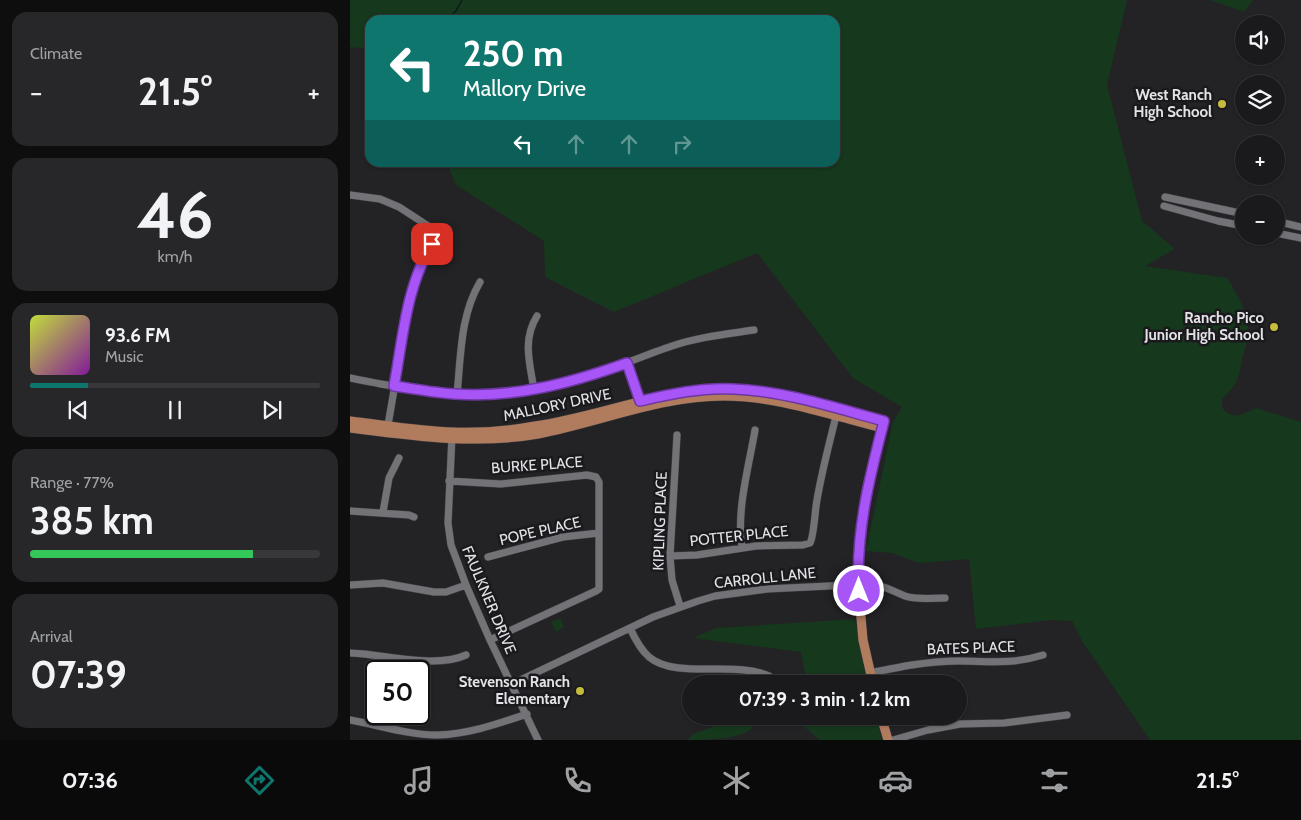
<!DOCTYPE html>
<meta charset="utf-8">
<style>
body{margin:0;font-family:Cabin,sans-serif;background:#272729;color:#f1f3f6;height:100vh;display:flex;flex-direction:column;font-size:19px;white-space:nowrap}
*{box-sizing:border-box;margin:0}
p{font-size:16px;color:#9fa1a3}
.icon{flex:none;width:28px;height:28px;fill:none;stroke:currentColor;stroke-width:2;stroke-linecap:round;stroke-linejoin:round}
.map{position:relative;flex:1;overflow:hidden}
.drawer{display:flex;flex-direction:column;gap:12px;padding:12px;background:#0e0e0f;width:350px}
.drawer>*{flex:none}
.top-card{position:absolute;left:15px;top:15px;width:475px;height:152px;border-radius:15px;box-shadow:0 1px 4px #0004,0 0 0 1px #38383b;background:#0f766e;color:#fff;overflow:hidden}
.fabs{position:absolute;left:885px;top:15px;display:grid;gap:10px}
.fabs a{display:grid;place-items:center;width:50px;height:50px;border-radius:50%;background:#1a1a1c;box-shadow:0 1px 4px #0004,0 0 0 1px #38383b;font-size:25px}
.speed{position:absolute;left:15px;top:660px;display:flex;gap:10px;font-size:25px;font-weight:700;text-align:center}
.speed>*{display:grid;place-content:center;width:65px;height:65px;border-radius:50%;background:#1a1a1c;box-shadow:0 1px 4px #0004,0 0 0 1px #38383b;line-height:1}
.speed .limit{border:2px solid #111;border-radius:8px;background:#fff;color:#111}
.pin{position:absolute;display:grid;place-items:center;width:42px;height:42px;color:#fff;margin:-21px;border-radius:10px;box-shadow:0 2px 8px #0006}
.me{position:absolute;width:55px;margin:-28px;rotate:0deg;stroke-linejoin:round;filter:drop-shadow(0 0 4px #0008)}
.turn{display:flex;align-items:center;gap:18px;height:105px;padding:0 15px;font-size:22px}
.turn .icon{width:65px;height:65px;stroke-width:2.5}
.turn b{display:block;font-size:35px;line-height:42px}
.lanes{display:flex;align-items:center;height:48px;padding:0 15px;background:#0003;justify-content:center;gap:25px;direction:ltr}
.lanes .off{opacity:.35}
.big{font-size:38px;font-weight:800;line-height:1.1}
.drawer .widget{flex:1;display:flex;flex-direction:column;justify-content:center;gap:8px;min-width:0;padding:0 18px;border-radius:15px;background:#272729}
.drawer .dial{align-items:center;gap:0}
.dial b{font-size:65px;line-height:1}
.song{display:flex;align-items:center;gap:15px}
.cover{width:60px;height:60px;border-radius:8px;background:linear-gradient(135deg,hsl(70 70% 55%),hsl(290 70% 35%))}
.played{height:5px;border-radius:2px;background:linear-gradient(90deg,#0f766e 20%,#38383b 20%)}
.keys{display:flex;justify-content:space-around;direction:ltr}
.heat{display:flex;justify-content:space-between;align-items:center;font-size:28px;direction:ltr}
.charge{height:8px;border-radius:4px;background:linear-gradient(90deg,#34c759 77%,#38383b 0)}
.trip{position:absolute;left:332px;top:675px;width:285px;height:50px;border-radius:25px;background:#1a1a1c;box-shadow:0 1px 4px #0004,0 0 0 1px #38383b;font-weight:800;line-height:50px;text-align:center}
.tabs{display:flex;height:80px;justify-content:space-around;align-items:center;background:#0a0a0b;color:#9fa1a3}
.tabs .icon{width:35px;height:35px}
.tabs .current{color:#0f766e}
.tabs b{font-size:22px;color:#f1f3f6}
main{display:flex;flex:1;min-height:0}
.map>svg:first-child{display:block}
</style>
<main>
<section class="drawer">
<div class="widget"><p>Climate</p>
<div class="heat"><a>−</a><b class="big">21.5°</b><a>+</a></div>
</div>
<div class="widget dial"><b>46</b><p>km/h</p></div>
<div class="widget">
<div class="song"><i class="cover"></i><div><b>93.6 FM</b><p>Music</p></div></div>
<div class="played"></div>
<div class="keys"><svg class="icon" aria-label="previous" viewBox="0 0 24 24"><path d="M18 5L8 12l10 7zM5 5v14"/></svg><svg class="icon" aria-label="pause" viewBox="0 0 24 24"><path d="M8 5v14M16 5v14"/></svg><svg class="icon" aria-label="next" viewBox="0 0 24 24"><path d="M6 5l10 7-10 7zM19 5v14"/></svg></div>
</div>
<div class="widget"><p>Range · 77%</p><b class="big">385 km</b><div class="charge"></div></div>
<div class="widget"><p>Arrival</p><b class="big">07:39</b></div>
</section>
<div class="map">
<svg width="951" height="740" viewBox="0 0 951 740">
<rect width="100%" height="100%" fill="#232326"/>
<path fill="#16381d" d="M0,0H777L757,85L792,221L825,249L795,266L877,278C888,295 900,315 898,336C897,344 894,351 892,359C888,381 888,383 872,399V408C883,421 893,414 906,408L951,422V740H800L732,641L722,621L700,620L626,629L619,559L569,563L542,553L516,551L543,422L552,407L503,378L407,253L264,312L195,277L194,241L106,185L97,163L485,162V20H20V49L0,47Z
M860,0H903L894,12Z
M210,618L214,627L206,632L201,622Z
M505,619L517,684H457L451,652L343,638L366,628Z
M393,716H398L404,722C404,740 353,740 338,740L343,734Z
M455,716H526L532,740H470L450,723Z"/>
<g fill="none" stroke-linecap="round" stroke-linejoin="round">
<path stroke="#000a1d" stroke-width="1" d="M96,20L106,11L112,0"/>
<defs>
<path id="minor" d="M0,195L30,199L49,207L89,233L75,256L61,291L38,425
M815,197L894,214
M814,206L868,221L894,226
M926,221L951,227
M926,233L951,238
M277,363L291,405
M0,378C35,385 70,392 105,394C137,397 172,393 203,386C244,378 283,359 322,346C348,337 377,334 404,330
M184,390C180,364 172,340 187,316
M107,394C111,356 110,316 130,282
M102,435L98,523L101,545L116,585L140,640L188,740
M327,435L320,556L322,580L330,606
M99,481L151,484L237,475L246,477L249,482V589L246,591L140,640
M0,511L59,515L64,517
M33,512L39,478L49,458
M392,547C386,511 399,466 405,430
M320,556L347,555L406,546L453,545L460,543C464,537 465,509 467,500C472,470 480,441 487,412
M138,557L213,537L249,533
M0,585L33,583L84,592H96L116,585
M280,628C285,639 290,649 299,657C327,680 383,660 419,676
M0,653C34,654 85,669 116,655
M520,673C549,667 578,661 608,661C640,661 661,665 693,655
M162,684L303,617L348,601L365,596L417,589L520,584C534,585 542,591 555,596C567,600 582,598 595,598
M0,720C28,725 59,735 87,735C119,734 147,724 177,714
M543,740L578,730L610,724L654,723L717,715"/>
<path id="major" d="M0,421C34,425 68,431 102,432C130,433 158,431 185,426C252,416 314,388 382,389C434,389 485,408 534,421L516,492L509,559L508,584L513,640L523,684
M0,428C63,436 125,445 188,434C250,422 310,396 373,396C428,396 480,415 532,428
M531,716L538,740"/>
</defs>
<use href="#minor" stroke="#403f42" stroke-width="8"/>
<use href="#major" stroke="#403f42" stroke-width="10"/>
<use href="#minor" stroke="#737377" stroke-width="7"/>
<use href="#major" stroke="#b17c5e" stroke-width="9"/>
</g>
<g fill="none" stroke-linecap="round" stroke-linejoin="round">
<defs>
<path id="route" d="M82,244C56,287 53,338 44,386C65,389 85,393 105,394C166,398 221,383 277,363L290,401C321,394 352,387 384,389C435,391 485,408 534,421C520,475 505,534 509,591"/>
</defs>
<use href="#route" stroke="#6d37a1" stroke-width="12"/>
<use href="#route" stroke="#a855f7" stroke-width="9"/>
</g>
<g fill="#c6bc3c" stroke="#1a191d" stroke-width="2">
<circle cx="872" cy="104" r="5"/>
<circle cx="924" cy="327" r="5"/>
<circle cx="230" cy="691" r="5"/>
</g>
<g text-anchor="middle" stroke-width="5" stroke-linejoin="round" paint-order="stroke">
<g font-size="15" font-weight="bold" fill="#e3e2e5" stroke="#1a191d" text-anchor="end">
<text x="862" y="100">West Ranch<tspan x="862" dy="17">High School</tspan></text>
<text x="914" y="323">Rancho Pico<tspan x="914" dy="17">Junior High School</tspan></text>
<text x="220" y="687">Stevenson Ranch<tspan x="220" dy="17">Elementary</tspan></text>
</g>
<g font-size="15" fill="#e3e2e5" stroke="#1a191d">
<text transform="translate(207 405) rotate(-12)" y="5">MALLORY DRIVE</text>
<text transform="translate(187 465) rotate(-4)" y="5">BURKE PLACE</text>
<text transform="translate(310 521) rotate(-88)" y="5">KIPLING PLACE</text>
<text transform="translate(190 531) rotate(-13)" y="5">POPE PLACE</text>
<text transform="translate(389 536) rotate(-6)" y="5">POTTER PLACE</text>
<text transform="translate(415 578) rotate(-6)" y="5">CARROLL LANE</text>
<text transform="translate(139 600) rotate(67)" y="5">FAULKNER DRIVE</text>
<text transform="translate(621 648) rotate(-2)" y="5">BATES PLACE</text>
</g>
</g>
</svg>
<div class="fabs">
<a><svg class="icon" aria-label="sound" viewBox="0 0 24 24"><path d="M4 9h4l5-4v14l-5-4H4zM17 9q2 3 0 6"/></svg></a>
<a><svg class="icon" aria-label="layers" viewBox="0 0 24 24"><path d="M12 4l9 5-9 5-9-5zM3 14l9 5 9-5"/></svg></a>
<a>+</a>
<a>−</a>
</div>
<div class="speed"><div class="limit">50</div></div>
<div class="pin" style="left:82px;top:244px;background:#d93025"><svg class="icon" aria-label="arrive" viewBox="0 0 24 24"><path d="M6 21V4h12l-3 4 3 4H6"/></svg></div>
<svg class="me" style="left:509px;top:591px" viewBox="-20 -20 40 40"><circle r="17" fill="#a855f7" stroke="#fff" stroke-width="3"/><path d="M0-11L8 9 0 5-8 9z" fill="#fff"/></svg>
<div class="trip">07:39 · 3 min · 1.2 km</div>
<div class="top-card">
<div class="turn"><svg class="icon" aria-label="left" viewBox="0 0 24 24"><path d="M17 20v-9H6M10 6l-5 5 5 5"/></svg><div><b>250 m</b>Mallory Drive</div></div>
<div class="lanes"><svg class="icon" aria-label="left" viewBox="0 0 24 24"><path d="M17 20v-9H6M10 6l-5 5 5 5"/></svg><svg class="icon off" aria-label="ahead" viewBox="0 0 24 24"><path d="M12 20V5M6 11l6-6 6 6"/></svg><svg class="icon off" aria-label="ahead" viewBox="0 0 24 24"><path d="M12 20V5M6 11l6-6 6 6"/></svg><svg class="icon off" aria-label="right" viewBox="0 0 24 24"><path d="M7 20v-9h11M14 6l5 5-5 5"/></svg></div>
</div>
</div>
</main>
<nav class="tabs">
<b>07:36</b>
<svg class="icon current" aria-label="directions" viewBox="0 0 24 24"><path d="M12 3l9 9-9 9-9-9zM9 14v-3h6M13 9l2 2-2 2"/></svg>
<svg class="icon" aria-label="music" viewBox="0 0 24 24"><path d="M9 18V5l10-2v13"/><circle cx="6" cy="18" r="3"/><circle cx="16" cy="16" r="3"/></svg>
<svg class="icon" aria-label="phone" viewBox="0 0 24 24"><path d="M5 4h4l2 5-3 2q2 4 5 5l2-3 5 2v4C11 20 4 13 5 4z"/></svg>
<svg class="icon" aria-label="climate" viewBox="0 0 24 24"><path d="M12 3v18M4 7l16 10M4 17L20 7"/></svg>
<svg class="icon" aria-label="car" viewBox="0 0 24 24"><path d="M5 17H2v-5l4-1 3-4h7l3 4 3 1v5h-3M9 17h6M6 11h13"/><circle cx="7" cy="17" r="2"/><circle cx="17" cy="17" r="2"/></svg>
<svg class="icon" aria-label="filters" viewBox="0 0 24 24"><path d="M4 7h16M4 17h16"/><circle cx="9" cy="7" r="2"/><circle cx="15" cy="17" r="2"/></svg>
<b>21.5°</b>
</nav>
